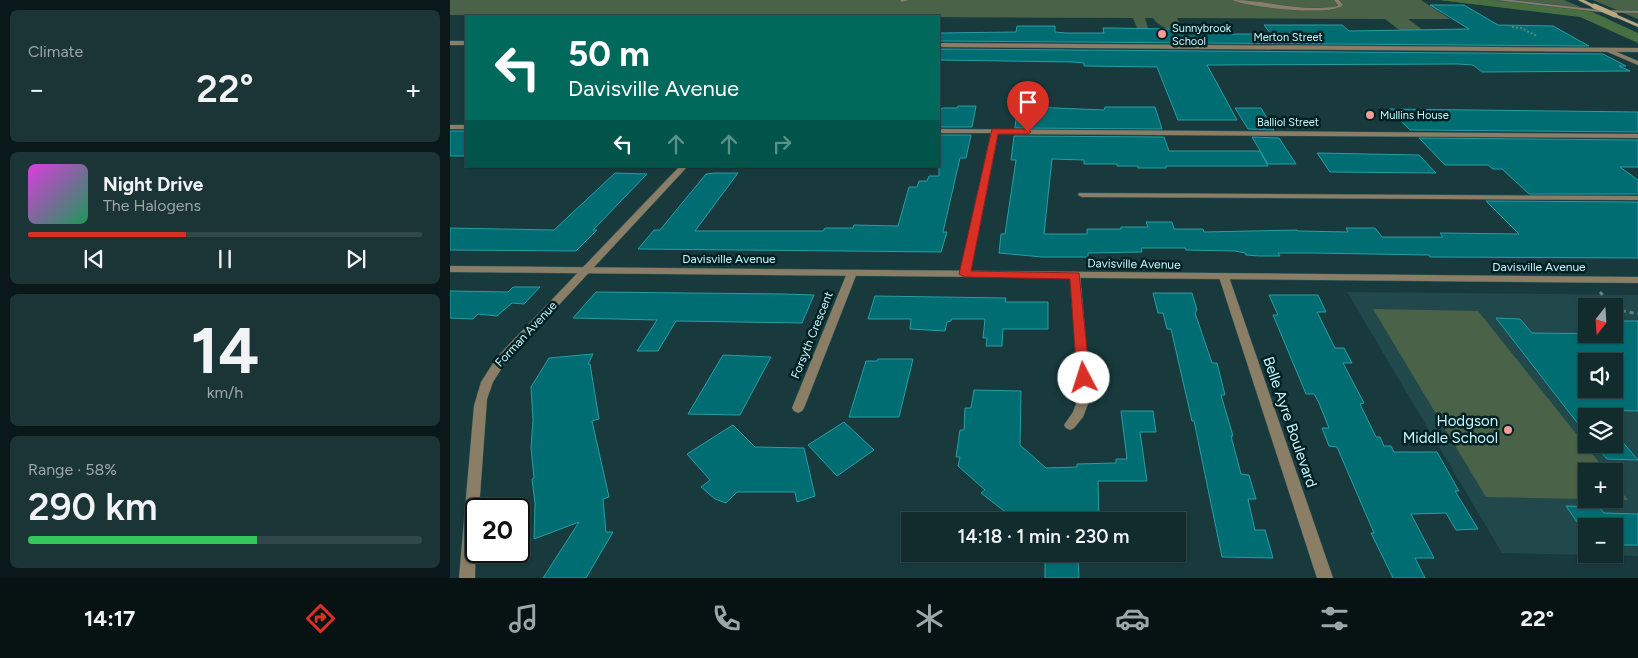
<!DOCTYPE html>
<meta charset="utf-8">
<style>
body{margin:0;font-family:Figtree,sans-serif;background:#1b3436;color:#f1f3f6;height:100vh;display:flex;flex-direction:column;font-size:19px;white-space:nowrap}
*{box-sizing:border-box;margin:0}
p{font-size:16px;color:#9ca7aa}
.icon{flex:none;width:28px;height:28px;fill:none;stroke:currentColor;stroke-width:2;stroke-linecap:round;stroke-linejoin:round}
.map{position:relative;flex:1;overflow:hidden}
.details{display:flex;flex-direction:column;gap:10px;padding:10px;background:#0a1819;width:450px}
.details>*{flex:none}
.banner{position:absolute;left:15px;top:15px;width:475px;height:152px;border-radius:0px;box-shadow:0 1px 4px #0004,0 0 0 1px #31484a;background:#00695c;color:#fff;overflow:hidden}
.needle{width:32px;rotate:197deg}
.controls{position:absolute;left:1128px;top:298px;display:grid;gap:10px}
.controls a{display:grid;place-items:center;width:45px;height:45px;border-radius:0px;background:#122c2e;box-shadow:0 1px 4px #0004,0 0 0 1px #31484a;font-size:25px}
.speed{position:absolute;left:15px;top:498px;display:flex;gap:10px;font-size:25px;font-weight:700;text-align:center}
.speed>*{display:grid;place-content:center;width:65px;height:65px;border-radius:50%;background:#122c2e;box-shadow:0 1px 4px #0004,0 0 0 1px #31484a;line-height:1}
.speed .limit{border:2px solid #111;border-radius:8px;background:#fff;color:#111}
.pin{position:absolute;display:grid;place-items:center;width:42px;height:42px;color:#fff;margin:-51px -21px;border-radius:50% 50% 50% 0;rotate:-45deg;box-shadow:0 0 5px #0007}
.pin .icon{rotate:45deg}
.me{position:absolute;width:55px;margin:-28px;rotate:355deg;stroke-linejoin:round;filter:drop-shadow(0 0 4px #0008)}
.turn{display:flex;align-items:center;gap:18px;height:105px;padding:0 20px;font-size:22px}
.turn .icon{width:65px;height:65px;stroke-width:2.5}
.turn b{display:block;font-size:35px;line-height:42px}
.lanes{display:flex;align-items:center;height:48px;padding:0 20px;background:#0003;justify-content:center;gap:25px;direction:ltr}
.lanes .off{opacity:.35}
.big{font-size:38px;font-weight:600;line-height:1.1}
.details .card{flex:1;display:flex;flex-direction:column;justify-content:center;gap:8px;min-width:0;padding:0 18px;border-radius:8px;background:#1b3436}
.details .dial{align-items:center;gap:0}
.dial b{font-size:65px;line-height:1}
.song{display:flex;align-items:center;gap:15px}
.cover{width:60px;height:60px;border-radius:8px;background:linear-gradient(135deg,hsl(300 70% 55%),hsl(150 70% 35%))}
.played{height:5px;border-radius:2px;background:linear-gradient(90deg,#d93025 40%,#31484a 40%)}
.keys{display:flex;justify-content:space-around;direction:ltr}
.heat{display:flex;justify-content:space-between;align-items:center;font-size:28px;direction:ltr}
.charge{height:8px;border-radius:4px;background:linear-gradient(90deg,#34c759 58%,#31484a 0)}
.trip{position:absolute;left:451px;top:512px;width:285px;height:50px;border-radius:0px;background:#122c2e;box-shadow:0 1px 4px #0004,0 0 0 1px #31484a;font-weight:600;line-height:50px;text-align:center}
.menu{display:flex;height:80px;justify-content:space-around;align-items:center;background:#071212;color:#9ca7aa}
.menu .icon{width:35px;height:35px}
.menu .on{color:#d93025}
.menu b{font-size:22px;color:#f1f3f6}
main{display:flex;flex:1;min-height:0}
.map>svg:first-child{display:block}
</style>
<main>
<section class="details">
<div class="card"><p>Climate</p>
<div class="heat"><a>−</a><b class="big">22°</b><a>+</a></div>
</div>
<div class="card">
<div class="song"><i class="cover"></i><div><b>Night Drive</b><p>The Halogens</p></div></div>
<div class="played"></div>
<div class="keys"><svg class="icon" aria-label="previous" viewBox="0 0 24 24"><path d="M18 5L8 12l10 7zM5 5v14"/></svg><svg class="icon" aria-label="pause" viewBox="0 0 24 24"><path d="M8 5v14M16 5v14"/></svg><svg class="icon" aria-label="next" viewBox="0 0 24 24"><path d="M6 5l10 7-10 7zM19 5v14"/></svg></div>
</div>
<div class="card dial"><b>14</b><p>km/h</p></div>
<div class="card"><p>Range · 58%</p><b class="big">290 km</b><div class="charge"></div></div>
</section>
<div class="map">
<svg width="1188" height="578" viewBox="0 0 1188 578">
<rect width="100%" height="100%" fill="#183a3d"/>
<path fill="#21494c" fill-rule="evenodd" d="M897,292L1188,295V556L1052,553ZM1136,306H1164V334H1136ZM1136,361H1164V389H1136ZM1136,416H1164V444H1136ZM1136,471H1164V499H1136ZM1136,526H1164V554H1136Z"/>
<path fill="#4a6348" d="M0,0H971L1000,19H958L993,45H969L935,19L727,18L733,30C719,30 710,28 703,18H695L698,28H687L683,18L0,15Z
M990,0H1114L1158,19L1013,3Z
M1143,0H1188V19L1183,17Z
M923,309L1028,311L1156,471H1136V499H1164V482L1178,500L1036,497Z"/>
<path fill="#476f42" d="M990,0H1034L1140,11L1188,33V43L1130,17Z"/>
<path fill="#006d73" stroke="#279da5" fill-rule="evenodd" d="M980,5H1014L1048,25L1103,26L1139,46L489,41V33L566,32L567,26H605V32L616,33H654L653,28H663L719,29L733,31H779L780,34H821L814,25H892L899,31L1019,29Z
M489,49L1153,54L1176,66H1169L1180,71L1032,72L1023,65L1008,64L757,65L787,120H728L707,67L634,66V63L621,62L489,60Z
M508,106H526L522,127H489V111L492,108H507Z
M582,107L654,110L655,107H705L712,129L565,128L567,109H582Z
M785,108H811L824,130L798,129Z
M939,109L1188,112V132L960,130Z
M0,131H16V156H0Z
M489,135H521L516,158H510L493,232H497L491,252L188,249L204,230H210L256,174L264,173H288L245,231H373L375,228H403L404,225L448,226L459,187H467L469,181H477L479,176H489Z
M564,136L714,137L719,151H810L818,166H716V168H688V166H667V164H634V160L602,159L594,234H637V229H671V227H698L696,222H722L724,229H753L754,232L847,230L848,231L898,232L896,228H925L932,237H993L990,233L1069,234L1036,201L1188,202V258L980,257L979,255L863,253H828L830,256H809L796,255L795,253L785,251L736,250L735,248H691L692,252L638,253V257H592L549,253L551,234H555L566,160H561Z
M802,137L829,138L846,164H818Z
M969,138L1188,140V167H1170L1188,180V194H1079L1052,169H1043L1038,165H995Z
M867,153L969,155L986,173L880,172Z
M165,173L197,174L143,230H147L126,251L0,250V228L104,230Z
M63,287H90L74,304L62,303L47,316L28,314L23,319L0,318V291L58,292Z
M146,292L333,294L364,295L352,323L226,321L208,351H187L207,320L123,318Z
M703,293H742L747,310L745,313L762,363H767L775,395H771L783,436H781L791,474L799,475L806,499H798L805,530H815L823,558L772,557L744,421H742L721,329H717L713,313H708Z
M819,295H868L876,312H867L885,348H894L902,363H893L914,403L910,404L926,437H930L934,446H941L944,452H987L1009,491H1005L1028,529L1006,530L996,513L961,514L984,558H965L975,578H943L921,533H924L887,447L879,446L872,428H879L869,403L864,394H856L823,315H828Z
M425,296L556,298L555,302H598V329H553L552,346H536L537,338H533L535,319H501V321L497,322L495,331L460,329L461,319H418Z
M1046,318L1070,319L1082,333L1164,334V321H1188V411L1146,410L1151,416H1136V434ZM1136,361H1164V389H1136Z
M143,354L138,364H140L149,419L142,421L159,497L153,499L156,532H163L136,578H93L129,522L84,539L85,504L82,479L84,478L81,448L83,420L81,387L99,358Z
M273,355L321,357L290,415L238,414Z
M428,359H463L449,417H399L416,361H427Z
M524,390L571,391L570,445L596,468L627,467V464L666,463V459H677L671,411H703L706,432H690L697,481H648L649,521H567L531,493L535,490L508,466L510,457H506L510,430H514L515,408H521Z
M394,422L424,450L387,476L358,445Z
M283,425L305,447L354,448L365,496L347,502L345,492H287L276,503L265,499L251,487L260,480L237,454Z
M1164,432L1188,460L1157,459L1144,444H1164Z
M1116,506L1149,507L1154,513L1188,514V545H1164V526H1136V535Z
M595,559H628L629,578H595Z"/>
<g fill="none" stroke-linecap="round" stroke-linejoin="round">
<defs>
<path id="service" d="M451,0H459L452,2L450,1Z
M782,0C818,0 852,13 888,6V5L884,0H889L893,5C882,17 797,7 782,0Z
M1047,0H1061L1150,10L1188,11V13L1150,12Z
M1153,48H1157L1188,61V65L1153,50Z
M629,193L1188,196V200L632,197L628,195Z
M625,272L630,275L641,396L633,417L624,428L620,430L616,428L614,425L623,412L629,396L620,275Z"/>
<path id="minor" d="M0,41H16V45H0Z
M489,43L1188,48V52L489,47Z
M0,125H16V129H0Z
M489,129L1188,134V138L548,134L520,274L515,277L510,274L541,133H489Z
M230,166H238L55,363L43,382L37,399L29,509H26L25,578H9L24,406L31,382L47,357Z
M402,270L407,273L354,408L352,411L348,413L344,411L342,408L397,273Z
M774,274L779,277L883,578H867L769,277Z"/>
<path id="tertiary" d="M0,266L1188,277V283L0,272Z"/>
<path id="secondary" d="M1128,0H1134L1146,6L1142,7Z
M1165,14L1188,24V27L1163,16Z"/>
</defs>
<use href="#service" stroke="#34585c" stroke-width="1"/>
<use href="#minor" stroke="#34585c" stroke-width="1"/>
<use href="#tertiary" stroke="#34585c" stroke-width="1"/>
<use href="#secondary" stroke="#34585c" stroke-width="1"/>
<path stroke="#5d8487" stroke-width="2" stroke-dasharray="2 2" stroke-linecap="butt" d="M1062,27L1071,28L1087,36"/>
<path stroke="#5d8487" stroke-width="3" stroke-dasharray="4 4" stroke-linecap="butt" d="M1150,292L1163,306
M1164,309L1188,314"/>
<use href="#service" fill="#8b7e66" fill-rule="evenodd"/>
<use href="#minor" fill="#8b7e66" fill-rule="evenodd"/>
<use href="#tertiary" fill="#8b7e66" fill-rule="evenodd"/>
<use href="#secondary" fill="#bca781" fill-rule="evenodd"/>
<defs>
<path id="secondary-bridge" d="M1144,6L1165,15"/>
</defs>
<use href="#secondary-bridge" stroke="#34585c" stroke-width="5.5" stroke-linecap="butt"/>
<use href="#secondary-bridge" stroke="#bca781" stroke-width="5"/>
</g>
<path fill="#d93025" stroke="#8d1f18" d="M542,129H578L581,132L578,134H548L521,271L629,273L640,378L638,381H629L627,378L620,279L515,277L509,274Z"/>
<g fill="#f59b98" stroke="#002124" stroke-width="2">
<circle cx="712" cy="34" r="5"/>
<circle cx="920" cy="115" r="5"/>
<circle cx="1058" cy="430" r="5"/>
</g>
<g text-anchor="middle" stroke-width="5" stroke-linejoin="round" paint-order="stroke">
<g font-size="11" fill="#c8f8fc" stroke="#002124" text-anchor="start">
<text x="722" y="32">Sunnybrook<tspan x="722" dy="13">School</tspan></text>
<text x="930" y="119">Mullins House</text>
</g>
<g font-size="11" fill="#c8f8fc" stroke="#002124">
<text x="838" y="41">Merton Street</text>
<text x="838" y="126">Balliol Street</text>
</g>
<g font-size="12" fill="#c8f8fc" stroke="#002124">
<text x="279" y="263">Davisville Avenue</text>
<text transform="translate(684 264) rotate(1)" y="4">Davisville Avenue</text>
<text x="1089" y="271">Davisville Avenue</text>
<text transform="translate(76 334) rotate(-47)" y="4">Forman Avenue</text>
<text transform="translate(362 335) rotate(-68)" y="4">Forsyth Crescent</text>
</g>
<g font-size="15" fill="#c8f8fc" stroke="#002124" text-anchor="end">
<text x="1048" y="426">Hodgson<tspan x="1048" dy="17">Middle School</tspan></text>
</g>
<g font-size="15" fill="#c8f8fc" stroke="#002124">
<text transform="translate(840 422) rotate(71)" y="5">Belle Ayre Boulevard</text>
</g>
</g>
</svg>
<div class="controls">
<a><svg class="needle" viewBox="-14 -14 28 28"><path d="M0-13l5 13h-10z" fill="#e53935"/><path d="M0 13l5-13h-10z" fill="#9ca7aa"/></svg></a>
<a><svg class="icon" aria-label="sound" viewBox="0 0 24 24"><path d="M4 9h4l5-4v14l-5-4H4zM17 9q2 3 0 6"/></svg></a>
<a><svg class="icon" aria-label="layers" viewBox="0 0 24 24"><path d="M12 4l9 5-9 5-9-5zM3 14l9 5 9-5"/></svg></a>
<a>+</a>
<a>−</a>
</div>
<div class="speed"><div class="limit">20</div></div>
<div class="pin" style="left:578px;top:132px;background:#d93025"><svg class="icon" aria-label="arrive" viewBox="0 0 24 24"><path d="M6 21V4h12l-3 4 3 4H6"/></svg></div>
<svg class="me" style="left:634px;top:378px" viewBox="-20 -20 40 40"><circle r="19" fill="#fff"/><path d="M0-13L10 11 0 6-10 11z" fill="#d93025"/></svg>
<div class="trip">14:18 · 1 min · 230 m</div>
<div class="banner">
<div class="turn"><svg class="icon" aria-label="left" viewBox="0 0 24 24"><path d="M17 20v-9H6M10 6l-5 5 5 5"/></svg><div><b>50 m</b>Davisville Avenue</div></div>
<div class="lanes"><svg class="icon" aria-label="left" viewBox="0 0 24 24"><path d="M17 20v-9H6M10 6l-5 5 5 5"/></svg><svg class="icon off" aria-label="ahead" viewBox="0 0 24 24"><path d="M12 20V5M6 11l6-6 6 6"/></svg><svg class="icon off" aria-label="ahead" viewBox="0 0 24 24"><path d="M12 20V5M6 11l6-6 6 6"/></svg><svg class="icon off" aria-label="right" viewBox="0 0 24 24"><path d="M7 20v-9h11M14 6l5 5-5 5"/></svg></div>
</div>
</div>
</main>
<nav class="menu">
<b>14:17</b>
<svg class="icon on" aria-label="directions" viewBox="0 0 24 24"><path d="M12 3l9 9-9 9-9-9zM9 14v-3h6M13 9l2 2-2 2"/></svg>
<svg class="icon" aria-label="music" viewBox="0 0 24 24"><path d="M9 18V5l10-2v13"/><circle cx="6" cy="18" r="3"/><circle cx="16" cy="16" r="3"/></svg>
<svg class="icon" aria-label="phone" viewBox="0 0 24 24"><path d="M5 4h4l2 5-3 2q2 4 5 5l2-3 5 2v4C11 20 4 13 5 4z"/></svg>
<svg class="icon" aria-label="climate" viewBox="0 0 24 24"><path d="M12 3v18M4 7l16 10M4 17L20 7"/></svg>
<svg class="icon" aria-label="car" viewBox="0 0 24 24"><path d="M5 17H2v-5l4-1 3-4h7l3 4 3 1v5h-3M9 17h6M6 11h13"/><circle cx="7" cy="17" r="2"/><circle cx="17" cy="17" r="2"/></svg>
<svg class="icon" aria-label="filters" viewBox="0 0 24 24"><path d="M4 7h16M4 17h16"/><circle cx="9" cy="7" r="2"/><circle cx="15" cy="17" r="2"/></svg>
<b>22°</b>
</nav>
